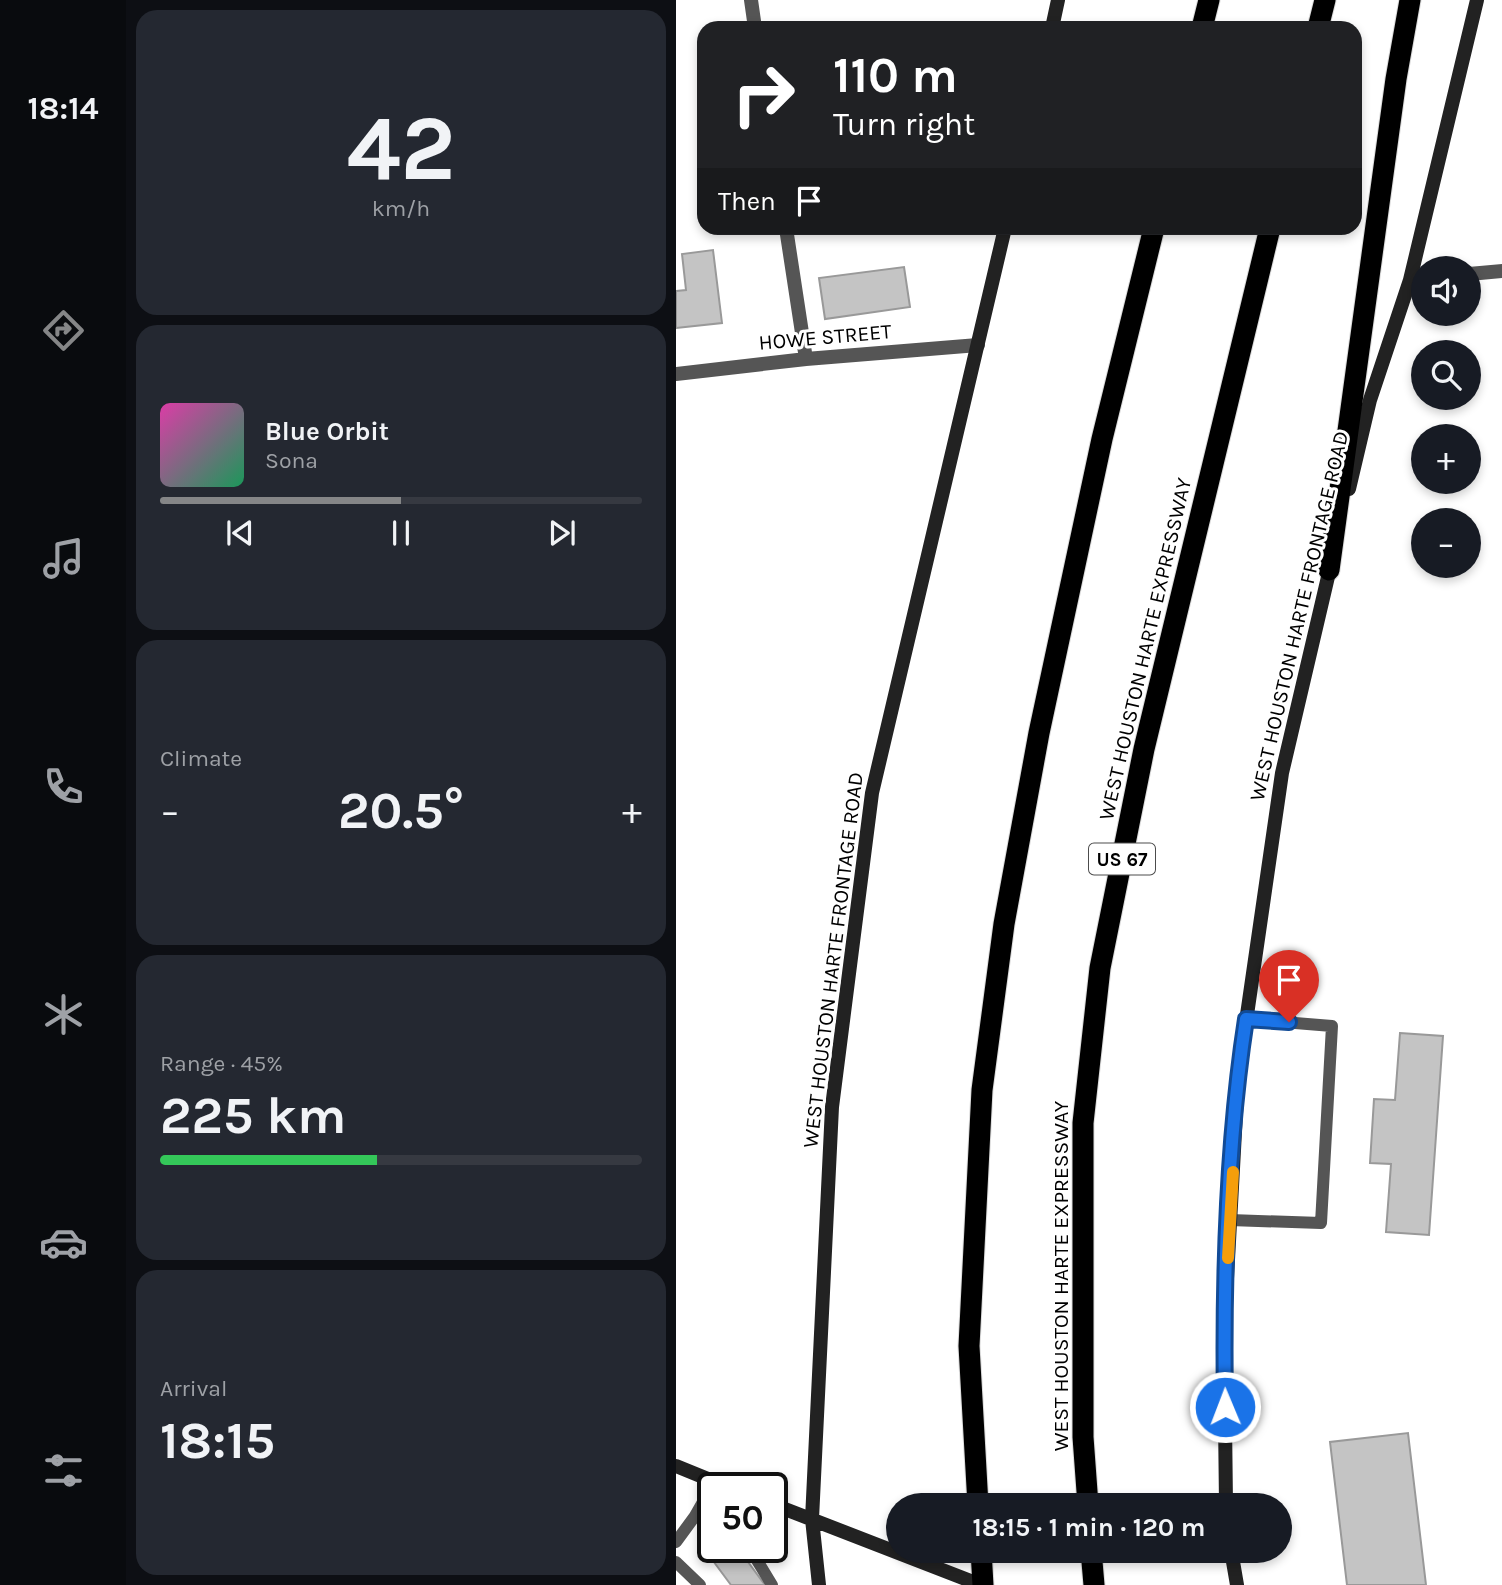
<!DOCTYPE html>
<meta charset="utf-8">
<style>
body{margin:0;font-family:Karla,sans-serif;background:#242831;color:#f1f3f6;height:100vh;display:flex;flex-direction:column;font-size:26px;white-space:nowrap}
*{box-sizing:border-box;margin:0}
p{font-size:23px;color:#9ea1a6}
.icon{flex:none;width:38px;height:38px;fill:none;stroke:currentColor;stroke-width:2;stroke-linecap:round;stroke-linejoin:round}
.map{position:relative;flex:1;overflow:hidden}
.details{display:flex;flex-direction:column;gap:10px;padding:10px;background:#0d0f14;width:550px}
.details>*{flex:none}
.top-card{position:absolute;left:21px;top:21px;width:665px;height:214px;border-radius:21px;box-shadow:0 4px 10px #0003;background:#202124;color:#fff;overflow:hidden}
.controls{position:absolute;left:735px;top:256px;display:grid;gap:14px}
.controls a{display:grid;place-items:center;width:70px;height:70px;border-radius:50%;background:#171b24;box-shadow:0 4px 10px #0003;font-size:35px}
.speed{position:absolute;left:21px;top:1472px;display:flex;gap:14px;font-size:35px;font-weight:700;text-align:center}
.speed>*{display:grid;place-content:center;width:91px;height:91px;border-radius:50%;background:#171b24;box-shadow:0 4px 10px #0003;line-height:1}
.speed .limit{border:4px solid #111;border-radius:10px;background:#fff;color:#111}
.pin{position:absolute;display:grid;place-items:center;width:60px;height:60px;color:#fff;margin:-72px -30px;border-radius:50% 50% 50% 0;rotate:-45deg;box-shadow:0 0 7px #0007}
.pin .icon{rotate:45deg}
.me{position:absolute;width:77px;margin:-38px;rotate:359deg;stroke-linejoin:round;filter:drop-shadow(0 0 5px #0008)}
.turn{display:flex;align-items:center;gap:24px;height:147px;padding:0 21px;font-size:32px}
.turn .icon{width:91px;height:91px;stroke-width:2.5}
.turn b{display:block;font-size:49px;line-height:60px}
.then{display:flex;align-items:center;height:66px;padding:0 21px;background:#0003;gap:14px;font-size:26px}
.big{font-size:52px;font-weight:700;line-height:1.1}
.details .widget{flex:1;display:flex;flex-direction:column;justify-content:center;gap:10px;min-width:0;padding:0 24px;border-radius:21px;background:#242831}
.details .dial{align-items:center;gap:0}
.dial b{font-size:91px;line-height:1}
.song{display:flex;align-items:center;gap:21px}
.cover{width:84px;height:84px;border-radius:10px;background:linear-gradient(135deg,hsl(320 70% 55%),hsl(150 70% 35%))}
.played{height:7px;border-radius:4px;background:linear-gradient(90deg,#858687 50%,#363941 50%)}
.keys{display:flex;justify-content:space-around;direction:ltr}
.heat{display:flex;justify-content:space-between;align-items:center;font-size:38px;direction:ltr}
.charge{height:10px;border-radius:5px;background:linear-gradient(90deg,#34c759 45%,#363941 0)}
.trip{position:absolute;left:210px;top:1493px;width:406px;height:70px;border-radius:35px;background:#171b24;box-shadow:0 4px 10px #0003;font-weight:700;line-height:70px;text-align:center}
main{display:flex;flex:1;min-height:0}
.menu{display:flex;flex-direction:column;width:126px;justify-content:space-around;align-items:center;background:#090b0e;color:#9ea1a6}
.menu .icon{width:49px;height:49px}
.menu .current{color:#858687}
.menu b{font-size:32px;color:#f1f3f6}
.map>svg:first-child{display:block}
</style>
<main>
<nav class="menu">
<b>18:14</b>
<svg class="icon current" aria-label="directions" viewBox="0 0 24 24"><path d="M12 3l9 9-9 9-9-9zM9 14v-3h6M13 9l2 2-2 2"/></svg>
<svg class="icon" aria-label="music" viewBox="0 0 24 24"><path d="M9 18V5l10-2v13"/><circle cx="6" cy="18" r="3"/><circle cx="16" cy="16" r="3"/></svg>
<svg class="icon" aria-label="phone" viewBox="0 0 24 24"><path d="M5 4h4l2 5-3 2q2 4 5 5l2-3 5 2v4C11 20 4 13 5 4z"/></svg>
<svg class="icon" aria-label="climate" viewBox="0 0 24 24"><path d="M12 3v18M4 7l16 10M4 17L20 7"/></svg>
<svg class="icon" aria-label="car" viewBox="0 0 24 24"><path d="M5 17H2v-5l4-1 3-4h7l3 4 3 1v5h-3M9 17h6M6 11h13"/><circle cx="7" cy="17" r="2"/><circle cx="17" cy="17" r="2"/></svg>
<svg class="icon" aria-label="filters" viewBox="0 0 24 24"><path d="M4 7h16M4 17h16"/><circle cx="9" cy="7" r="2"/><circle cx="15" cy="17" r="2"/></svg>
</nav>
<section class="details">
<div class="widget dial"><b>42</b><p>km/h</p></div>
<div class="widget">
<div class="song"><i class="cover"></i><div><b>Blue Orbit</b><p>Sona</p></div></div>
<div class="played"></div>
<div class="keys"><svg class="icon" aria-label="previous" viewBox="0 0 24 24"><path d="M18 5L8 12l10 7zM5 5v14"/></svg><svg class="icon" aria-label="pause" viewBox="0 0 24 24"><path d="M8 5v14M16 5v14"/></svg><svg class="icon" aria-label="next" viewBox="0 0 24 24"><path d="M6 5l10 7-10 7zM19 5v14"/></svg></div>
</div>
<div class="widget"><p>Climate</p>
<div class="heat"><a>−</a><b class="big">20.5°</b><a>+</a></div>
</div>
<div class="widget"><p>Range · 45%</p><b class="big">225 km</b><div class="charge"></div></div>
<div class="widget"><p>Arrival</p><b class="big">18:15</b></div>
</section>
<div class="map">
<svg width="827" height="1585" viewBox="0 0 827 1585">
<rect width="100%" height="100%" fill="#fff"/>
<path fill="#c4c4c4" stroke="#999" stroke-width="2" d="M37,250L46,323L0,328V291L10,290L6,254Z
M228,267L234,307L149,319L143,278Z
M724,1033L767,1036L753,1235L710,1232L715,1164L694,1163L698,1099L719,1100Z
M732,1433L750,1585H671L654,1442Z
M41,1547H61L89,1585H55L32,1554Z"/>
<g fill="none" stroke-linecap="round" stroke-linejoin="round">
<defs>
<path id="highway" d="M526,28L533,0
M642,28L649,0
M653,570L720,79L734,0
M302,1505L293,1346L306,1090L328,924L363,733L426,439L478,228
M412,1505L407,1437V1123L424,968L468,749L594,228
M305,1550L307,1585
M415,1550L418,1585"/>
</defs>
<use href="#highway" stroke="#dbdbdb" stroke-width="23"/>
<path stroke="#555" stroke-width="12" d="M554,1220L645,1223L656,1026L570,1019
M19,1516L37,1525
M0,1542L19,1516L39,1481
M73,1547L96,1585
M0,1562L24,1585"/>
<path stroke="#555" stroke-width="14" d="M75,0L79,28
M110,228L130,359
M793,274L827,271
M0,374L130,359L302,345"/>
<path stroke="#222" stroke-width="14" d="M376,28L382,0
M673,489L694,400L734,280L801,0
M0,1466L54,1488
M96,1504L305,1585
M550,1505L548,1333L562,1077L606,773L655,564
M555,1550L561,1585
M143,1585L136,1519L156,1107L196,793L329,228"/>
<use href="#highway" stroke="#000" stroke-width="21"/>
</g>
<g fill="none" stroke-linecap="round" stroke-linejoin="round">
<defs>
<path id="route" d="M549,1407C547,1282 551,1142 570,1019L613,1022"/>
</defs>
<use href="#route" stroke="#114b97" stroke-width="18"/>
<use href="#route" stroke="#1a73e8" stroke-width="12"/>
<path stroke="#f59e0b" stroke-width="12" d="M552,1258L557,1172"/>
</g>
<g text-anchor="middle" stroke-width="6" stroke-linejoin="round" paint-order="stroke">
<rect fill="#fff" stroke="#4c4c4c" stroke-width="2" x="413" y="843.5" width="66" height="31" rx="5"/>
<g font-size="19" font-weight="bold" fill="#000">
<text x="446" y="866">US 67</text>
</g>
<g font-size="21" fill="#000" stroke="#fff">
<text transform="translate(149 337) rotate(-5)" y="7">HOWE STREET</text>
<text transform="translate(623 616) rotate(-77)" y="7">WEST HOUSTON HARTE FRONTAGE ROAD</text>
<text transform="translate(469 649) rotate(-77)" y="7">WEST HOUSTON HARTE EXPRESSWAY</text>
<text transform="translate(157 960) rotate(-83)" y="7">WEST HOUSTON HARTE FRONTAGE ROAD</text>
<text transform="translate(385 1276) rotate(-90)" y="7">WEST HOUSTON HARTE EXPRESSWAY</text>
</g>
</g>
</svg>
<div class="controls">
<a><svg class="icon" aria-label="sound" viewBox="0 0 24 24"><path d="M4 9h4l5-4v14l-5-4H4zM17 9q2 3 0 6"/></svg></a>
<a><svg class="icon" aria-label="search" viewBox="0 0 24 24"><circle cx="10" cy="10" r="6"/><path d="M15 15l6 6"/></svg></a>
<a>+</a>
<a>−</a>
</div>
<div class="speed"><div class="limit">50</div></div>
<div class="pin" style="left:613px;top:1022px;background:#d93025"><svg class="icon" aria-label="arrive" viewBox="0 0 24 24"><path d="M6 21V4h12l-3 4 3 4H6"/></svg></div>
<svg class="me" style="left:549px;top:1407px" viewBox="-20 -20 40 40"><circle r="17" fill="#1a73e8" stroke="#fff" stroke-width="3"/><path d="M0-11L8 9 0 5-8 9z" fill="#fff"/></svg>
<div class="trip">18:15 · 1 min · 120 m</div>
<div class="top-card">
<div class="turn"><svg class="icon" aria-label="right" viewBox="0 0 24 24"><path d="M7 20v-9h11M14 6l5 5-5 5"/></svg><div><b>110 m</b>Turn right</div></div>
<div class="then">Then<svg class="icon" aria-label="arrive" viewBox="0 0 24 24"><path d="M6 21V4h12l-3 4 3 4H6"/></svg></div>
</div>
</div>
</main>
